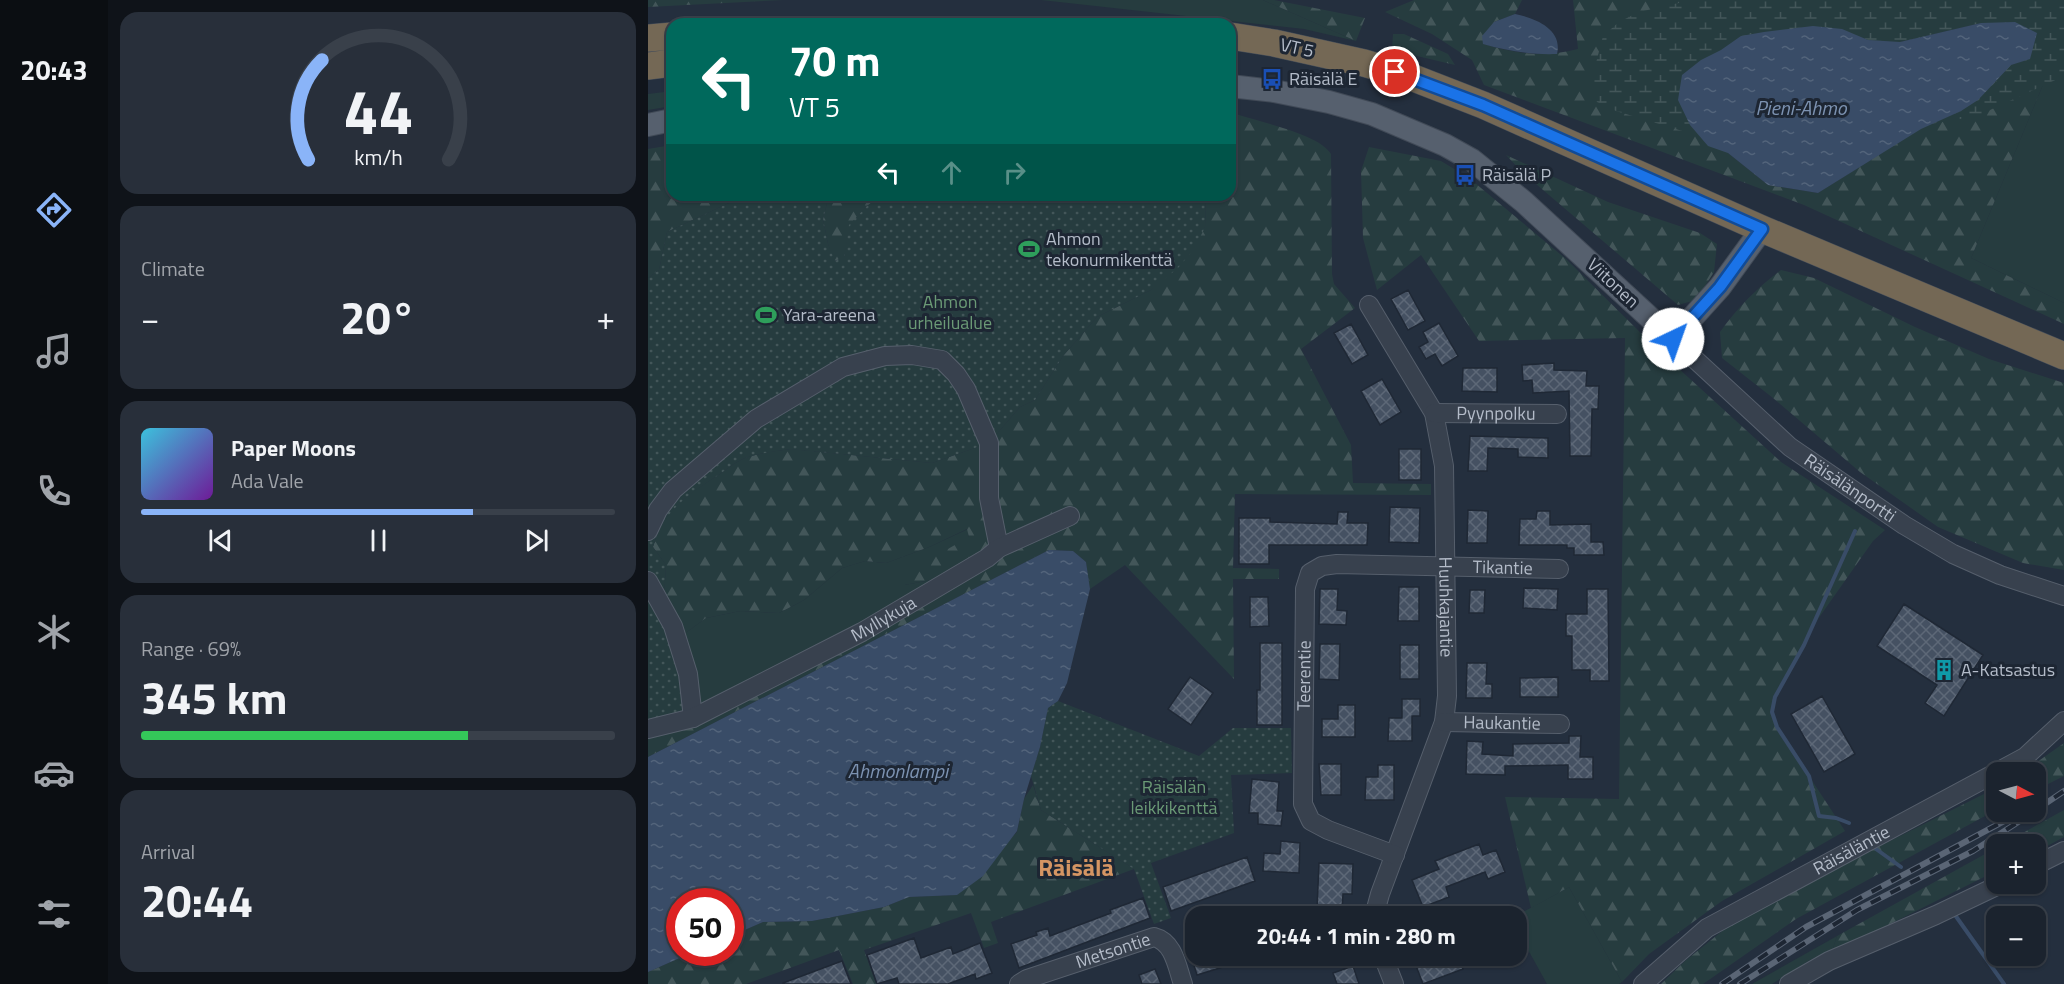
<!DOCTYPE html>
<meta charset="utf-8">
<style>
body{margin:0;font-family:"Titillium Web",sans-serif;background:#282f3a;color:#f1f3f6;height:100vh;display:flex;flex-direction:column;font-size:22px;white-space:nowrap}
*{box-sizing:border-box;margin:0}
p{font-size:20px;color:#a0a4aa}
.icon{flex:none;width:33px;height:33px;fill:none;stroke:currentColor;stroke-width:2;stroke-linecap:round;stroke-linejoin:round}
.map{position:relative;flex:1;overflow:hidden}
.sheet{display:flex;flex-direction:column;gap:12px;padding:12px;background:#0f1319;width:540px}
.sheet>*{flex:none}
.hud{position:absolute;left:18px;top:18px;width:570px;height:183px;border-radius:18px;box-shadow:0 2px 4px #0004,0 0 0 2px #39404a;background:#00695c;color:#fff;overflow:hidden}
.needle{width:39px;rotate:96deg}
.fabs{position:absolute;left:1338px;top:762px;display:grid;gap:12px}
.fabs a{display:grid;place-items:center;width:60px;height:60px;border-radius:12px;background:#1b232e;box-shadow:0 2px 4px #0004,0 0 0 2px #39404a;font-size:30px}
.speed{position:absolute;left:18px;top:888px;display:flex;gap:12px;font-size:30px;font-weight:700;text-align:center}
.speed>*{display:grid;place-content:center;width:78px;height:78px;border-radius:50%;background:#1b232e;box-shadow:0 2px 4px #0004,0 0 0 2px #39404a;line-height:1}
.speed .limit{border:9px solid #d22;background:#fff;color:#111}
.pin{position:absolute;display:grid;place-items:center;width:51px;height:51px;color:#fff;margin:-26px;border:3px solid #fff;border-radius:50%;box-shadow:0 2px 6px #0007}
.me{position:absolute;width:66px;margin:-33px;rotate:42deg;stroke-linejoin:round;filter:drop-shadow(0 0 4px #0008)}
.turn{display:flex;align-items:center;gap:21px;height:126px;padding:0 24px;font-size:27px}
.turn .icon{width:78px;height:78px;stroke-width:2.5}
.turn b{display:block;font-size:42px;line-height:51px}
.lanes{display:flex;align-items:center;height:57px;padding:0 24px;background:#0003;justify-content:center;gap:30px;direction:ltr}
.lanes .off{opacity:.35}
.big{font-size:45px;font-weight:700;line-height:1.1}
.sheet .tile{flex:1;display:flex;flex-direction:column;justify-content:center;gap:9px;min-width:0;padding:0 21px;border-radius:18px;background:#282f3a}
.sheet .dial{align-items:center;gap:0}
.dial svg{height:156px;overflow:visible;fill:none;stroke:#39404a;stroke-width:7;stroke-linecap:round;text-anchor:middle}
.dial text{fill:#f1f3f6;stroke:none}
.song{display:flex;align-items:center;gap:18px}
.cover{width:72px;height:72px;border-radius:9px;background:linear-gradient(135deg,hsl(190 70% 55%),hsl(280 70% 35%))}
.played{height:6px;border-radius:3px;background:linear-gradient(90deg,#8ab4f8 70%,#39404a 70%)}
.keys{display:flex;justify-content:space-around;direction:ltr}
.heat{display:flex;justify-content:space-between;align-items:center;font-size:33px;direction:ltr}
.charge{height:9px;border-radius:4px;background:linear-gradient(90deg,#34c759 69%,#39404a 0)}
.trip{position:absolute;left:537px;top:906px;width:342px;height:60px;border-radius:18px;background:#1b232e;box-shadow:0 2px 4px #0004,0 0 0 2px #39404a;font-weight:700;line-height:60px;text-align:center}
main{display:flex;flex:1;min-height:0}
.tabs{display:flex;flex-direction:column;width:108px;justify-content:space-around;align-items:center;background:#0b0e12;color:#a0a4aa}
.tabs .icon{width:42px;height:42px}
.tabs .active{color:#8ab4f8}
.tabs b{font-size:27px;color:#f1f3f6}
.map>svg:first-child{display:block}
</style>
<main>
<nav class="tabs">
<b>20:43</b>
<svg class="icon active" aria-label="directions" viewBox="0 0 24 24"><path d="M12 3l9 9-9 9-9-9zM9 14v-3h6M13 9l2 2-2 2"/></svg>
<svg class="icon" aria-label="music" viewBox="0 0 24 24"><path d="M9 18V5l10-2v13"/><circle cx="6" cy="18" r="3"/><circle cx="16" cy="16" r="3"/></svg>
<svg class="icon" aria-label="phone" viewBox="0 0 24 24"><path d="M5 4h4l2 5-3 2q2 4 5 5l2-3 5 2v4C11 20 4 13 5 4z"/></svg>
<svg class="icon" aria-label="climate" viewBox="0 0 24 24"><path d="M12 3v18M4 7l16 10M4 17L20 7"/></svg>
<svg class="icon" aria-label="car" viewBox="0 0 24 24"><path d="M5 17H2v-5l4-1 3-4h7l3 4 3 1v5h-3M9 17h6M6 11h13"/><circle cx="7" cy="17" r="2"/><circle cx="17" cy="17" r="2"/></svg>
<svg class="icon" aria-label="filters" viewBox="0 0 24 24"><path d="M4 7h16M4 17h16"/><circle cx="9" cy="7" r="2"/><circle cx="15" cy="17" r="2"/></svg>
</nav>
<section class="sheet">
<div class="tile dial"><svg viewBox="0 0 100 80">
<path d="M14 69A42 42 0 1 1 86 69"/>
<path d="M14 69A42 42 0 0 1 21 18" stroke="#8ab4f8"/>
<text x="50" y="56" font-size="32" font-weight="700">44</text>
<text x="50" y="72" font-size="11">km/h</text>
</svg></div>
<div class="tile"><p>Climate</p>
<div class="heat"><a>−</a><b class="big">20°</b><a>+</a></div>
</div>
<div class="tile">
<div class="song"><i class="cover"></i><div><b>Paper Moons</b><p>Ada Vale</p></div></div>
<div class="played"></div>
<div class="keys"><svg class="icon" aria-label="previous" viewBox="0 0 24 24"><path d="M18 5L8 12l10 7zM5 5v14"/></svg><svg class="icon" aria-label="pause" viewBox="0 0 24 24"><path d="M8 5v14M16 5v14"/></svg><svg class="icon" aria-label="next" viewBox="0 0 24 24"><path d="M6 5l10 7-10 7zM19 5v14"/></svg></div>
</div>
<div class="tile"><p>Range · 69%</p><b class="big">345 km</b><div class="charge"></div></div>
<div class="tile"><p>Arrival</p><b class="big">20:44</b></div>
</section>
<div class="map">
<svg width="1416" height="984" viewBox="0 0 1416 984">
<defs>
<pattern id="forest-firs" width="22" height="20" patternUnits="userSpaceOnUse" patternTransform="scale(1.5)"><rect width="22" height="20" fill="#263c3f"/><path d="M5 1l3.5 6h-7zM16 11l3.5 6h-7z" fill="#435659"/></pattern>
<pattern id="wetland-marsh" width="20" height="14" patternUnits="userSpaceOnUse" patternTransform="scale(1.5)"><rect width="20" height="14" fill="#263c3f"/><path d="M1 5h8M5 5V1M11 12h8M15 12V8" fill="none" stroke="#435659"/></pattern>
<pattern id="park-dots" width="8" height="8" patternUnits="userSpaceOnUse" patternTransform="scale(1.5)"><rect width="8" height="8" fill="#263c3f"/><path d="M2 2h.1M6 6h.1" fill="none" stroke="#435659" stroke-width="1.8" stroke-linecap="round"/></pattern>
<pattern id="water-ripples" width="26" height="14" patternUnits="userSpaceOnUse" patternTransform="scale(1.5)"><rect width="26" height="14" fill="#394c67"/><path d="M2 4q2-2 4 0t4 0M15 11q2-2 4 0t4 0" fill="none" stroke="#53647b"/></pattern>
<pattern id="building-cross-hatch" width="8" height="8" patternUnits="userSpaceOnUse" patternTransform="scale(1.5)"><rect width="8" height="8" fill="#455162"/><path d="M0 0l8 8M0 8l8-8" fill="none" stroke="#5d6877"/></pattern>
</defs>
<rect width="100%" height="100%" fill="#242f3e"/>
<path fill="#263c3f" d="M393,0H615L708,41L656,29Z
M1416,34V303L1323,258Z
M24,91V106L0,110V94Z
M146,415L278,461L143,449Z
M320,529L321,538L256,585L283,580L299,582L45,718L29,639L58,618L92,611L131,613L156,600L194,568L217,561L238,563L281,547Z
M921,887L974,982L971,984H899L868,928V916Z
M1189,936L1185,949L1162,960L1124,984H1104Z"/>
<path fill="url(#forest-firs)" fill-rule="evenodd" d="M0,0H135L0,7Z
M615,0H626L717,18L708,41Z
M766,0H874L867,14L846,22L836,44C869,54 895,58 930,49L925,0H1416V34L1323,258L1416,303V324L1156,205L836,85L824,60L784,34L737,12ZM1333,23L1313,111L1273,128L1170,193L1120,185L1080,153L1252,42Z
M745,34H756L800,54L807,65L744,50Z
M582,112C606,121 671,133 683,154L684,274L686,284L707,308L653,349L703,445L705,483L783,484V495L587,494L585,568L631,569V579H585L586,679L477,565L442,589L438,562L425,551L401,550L0,757V729L45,718L298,581L283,580L256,585L254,575L321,537L319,529L281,547L238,563L217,561L194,568L156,600L131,613L92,611L58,618L29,639L16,598L18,565L5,547C14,512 40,494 69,476C78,470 87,462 97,458C112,453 127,451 143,449L284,463L341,443L372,407L387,400L415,356L449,317L503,290L557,227L558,195H582Z
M24,145V195H98L19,232L11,270L0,278V149Z
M721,147L793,161L821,178L918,259L1007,347L1133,462L1237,530L1225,541L1170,619L1127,697L1124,712L1129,727L1197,831L1074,901L1001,954L974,982L921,887L883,908L857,797L971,799L977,338L831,341L773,255L729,290L715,238L713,171Z
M858,155L960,202L1052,233L1069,244L1066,272L1048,300L1030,305L875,173Z
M181,195H234L219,206L202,225L196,258L186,261L180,244L175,219Z
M1133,270L1166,278L1267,327L1341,359L1416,383V570L1375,563L1290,527L1212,472L1125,398L1074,358L1072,332C1090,307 1109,288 1133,270Z
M1416,743V776L1388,790V772H1375Z
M385,785L393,810L486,869L343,922L350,943L336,948L323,913L216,950L228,984H205L191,950L98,984H0V972L43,953L82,952L83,936L115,922L164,921L236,907L261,897L309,895L369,832L376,799Z
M1348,788V810L1148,919L1055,984H1013L1037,961L1078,928L1214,855Z
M1416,810V837L1388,852V844H1355Z
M1348,848V871L1194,948L1185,949L1189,936Z"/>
<path fill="url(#wetland-marsh)" d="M1044,0H1411L1416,4V76L1329,116L1283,124L1313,111L1330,101L1363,65L1382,59L1333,23L1252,42L1220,40L1194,29L1165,26L1093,36L1073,50L1053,60L1042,125L1051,136L968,111L949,102L942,86L955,36L971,22L991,12Z"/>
<path fill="url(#park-dots)" d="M98,195H181L175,219L180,244L187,261L196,257L201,225L219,206L234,195H558L557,227L547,248L530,268L503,290L449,317L415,356L387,400L372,407L341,443L284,463L143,449C128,451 112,453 97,458C87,462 78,470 69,476C41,494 14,512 5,547L18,565L16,598L45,718L0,729V278L11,270L19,232Z
M410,701L551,756L585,728H643L644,773L583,775L586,833L503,863L523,918L506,924L486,869L393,810L383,776L392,747L400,708Z"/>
<path fill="url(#water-ripples)" d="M867,14C887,18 915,29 909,54C883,55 860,51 835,44L834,36L846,22Z
M1367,22L1389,33L1382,59L1363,65L1330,100L1313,111L1273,129L1170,193L1120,185L1080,153L1060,146L1042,125L1030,100L1034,75L1053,60L1073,50L1093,36L1116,32L1165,26L1194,29L1220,40L1252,42L1333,23Z
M401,550L425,551L438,562L442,589L419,683L410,701L400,708L392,747L376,799L369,831L335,876L309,895L261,897L236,907L164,921L115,922L83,936L82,902H32V952L43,953L0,972V757Z"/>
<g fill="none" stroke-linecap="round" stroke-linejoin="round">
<path stroke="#394c67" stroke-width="4" d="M1201,823L1188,818L1171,816L1161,776L1129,727L1124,712L1127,697L1156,645L1207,531
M1228,849L1253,867
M1307,915L1356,984"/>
</g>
<path fill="url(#building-cross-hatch)" stroke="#1f2835" stroke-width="1.5" d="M760,290L777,321L760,330L743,299Z
M791,323L810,356L794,366L787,354L778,359L771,347L780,342L775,332Z
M703,324L720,355L704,364L686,333Z
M906,363V370L939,371L938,386H951L950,409H944L943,456H922L921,391L885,393L884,380L875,381L874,365Z
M815,368H849V392L814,391Z
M734,379L753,412L732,425L713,391Z
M822,436L900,438V458L870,457V449L840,448L839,471H820Z
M751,449H773V480H751Z
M742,507L772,508L771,543L741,542Z
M820,510L840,511L839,543H819Z
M889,511H902V525L943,524V542H955L956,555H926V548H919V545H871L872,519H888Z
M690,512H700L699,523H720L719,545H621V564H591V518H622V522L689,524Z
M751,587H771V621H750Z
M876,588L910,589L909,610L875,608Z
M672,589H690L689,610L699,611L698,625L671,624Z
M939,589H960L961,681H942V670H924V636H918V614H939Z
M822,590H837L836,613H821Z
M602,597H620L621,626L602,627Z
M1256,604L1335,655L1296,716L1277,703L1289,685L1229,646Z
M612,643H634V725H609V690H612Z
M672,644H692L691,680L671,679Z
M752,645H771V679H752Z
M819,663H839L838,684H844V698H818Z
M542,677L565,693L543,725L520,709Z
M910,677V697H872V678Z
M1174,696L1207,754L1176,772L1143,714Z
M754,699H772V716H764V741H740L741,718H754Z
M690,705H707V737H674V719H690Z
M921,736H933L932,757H945V779H920V765L857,766V775L818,774L819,741L835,742L834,754L865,756V744L921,743Z
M671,764H693V795H673Z
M730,765H746V800H717L718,777H730Z
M604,779L631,782L629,811H635L633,826L610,824V813H601Z
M633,841L652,843L651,873L615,871L616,853L632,854Z
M831,844L835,855L848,850L857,872L840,879L837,872L798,887L801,897L775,907L764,880L791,869L787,861Z
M599,857L607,881L523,911L515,887Z
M671,863L705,864L704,894H695L694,910L669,909Z
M495,898L502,918L371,968L363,944L389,935L388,932L400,928L402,936L463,913L462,910Z
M266,938L273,958L303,947L305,954L332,943L344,973L328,979L327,974L300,984H251L249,978L229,984L219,955Z
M543,956H604V958L549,975Z
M787,956H810L815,969L775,984L767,963Z
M194,961L203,984H135V983Z
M705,966L711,984H689L685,973Z
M507,969L513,984H494L491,975Z"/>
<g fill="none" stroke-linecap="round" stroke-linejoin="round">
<defs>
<g id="minor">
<path id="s1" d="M721,305L786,413L796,466L799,696L796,722L732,894L726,916"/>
<path id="s2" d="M1025,339L1142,447L1256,525L1305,554L1352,575L1416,596"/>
<path id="s3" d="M786,413L909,414"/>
<path d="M0,531L10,510L25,490L108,419L195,367L237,356L264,355L294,360L308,374L318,389L341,443V498L351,548"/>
<path d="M0,581L25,626L40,674L45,718"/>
<path id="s4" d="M796,722L912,724"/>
<path id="s5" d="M0,729L45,718L214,632L339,558L351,548L422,516"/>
<path id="s6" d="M747,855L680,830L663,821L655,804L657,589L662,573L674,566L689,564L911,569"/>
<path d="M1388,865L1416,851"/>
<path d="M735,956L746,984"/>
<path id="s7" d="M371,984L379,979L506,937C526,942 529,967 535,984"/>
<path id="s8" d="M995,984L1059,928L1377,757L1416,721"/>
<path d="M1141,984L1181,961L1288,915L1353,884"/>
</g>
<path id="major" d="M582,86L626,91L681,102L724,114L797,145L824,160L876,202L1025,339L1072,287L1114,229
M0,125L24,120"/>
<path id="highway" d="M582,36L626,43L716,63L763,77L835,105L1114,229L1416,356
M0,38L24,36
M0,66L24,63"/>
</defs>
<use href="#minor" stroke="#565f6c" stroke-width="20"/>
<use href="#major" stroke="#414a57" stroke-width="24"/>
<use href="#highway" stroke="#434c59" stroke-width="28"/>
<use href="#minor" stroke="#38414e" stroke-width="18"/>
<use href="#major" stroke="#56606e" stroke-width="22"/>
<use href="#highway" stroke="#746855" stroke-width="27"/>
<defs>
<path id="rail" d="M1388,810L1416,791
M1074,984L1158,927L1373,812
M1092,984L1209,910L1325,851L1386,812"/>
</defs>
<use href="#rail" stroke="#5a6575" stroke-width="6"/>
<use href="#rail" stroke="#1d2633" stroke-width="4" stroke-dasharray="11" stroke-linecap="butt"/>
</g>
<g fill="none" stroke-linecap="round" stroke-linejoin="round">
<defs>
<path id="route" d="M747,72L835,105L1114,229L1072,287L1025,339"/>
</defs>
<use href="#route" stroke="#114b97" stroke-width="15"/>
<use href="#route" stroke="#1a73e8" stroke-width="10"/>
</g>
<defs>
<symbol id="bus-bare" viewBox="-9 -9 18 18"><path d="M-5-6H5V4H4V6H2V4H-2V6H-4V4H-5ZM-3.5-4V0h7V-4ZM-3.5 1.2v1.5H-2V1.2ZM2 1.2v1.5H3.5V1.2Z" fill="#1a4fb4" stroke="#1d2633" stroke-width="2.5" paint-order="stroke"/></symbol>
<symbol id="stadium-bare" viewBox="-9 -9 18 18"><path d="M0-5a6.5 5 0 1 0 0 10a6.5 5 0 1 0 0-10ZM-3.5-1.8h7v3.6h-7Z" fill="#2e9e5b" stroke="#1d2633" stroke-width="2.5" paint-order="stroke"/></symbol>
<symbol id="building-bare" viewBox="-9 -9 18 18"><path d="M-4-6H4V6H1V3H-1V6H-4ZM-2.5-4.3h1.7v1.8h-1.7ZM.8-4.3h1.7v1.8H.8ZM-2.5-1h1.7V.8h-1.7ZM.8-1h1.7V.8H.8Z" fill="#0f9aa8" stroke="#1d2633" stroke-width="2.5" paint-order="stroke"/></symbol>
</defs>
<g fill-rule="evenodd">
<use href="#bus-bare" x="609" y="64" width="30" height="30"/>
<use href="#bus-bare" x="802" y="160" width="30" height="30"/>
<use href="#stadium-bare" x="366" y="234" width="30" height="30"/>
<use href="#stadium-bare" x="103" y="300" width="30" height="30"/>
<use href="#building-bare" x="1281" y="655" width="30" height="30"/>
</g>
<g text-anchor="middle" stroke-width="6" stroke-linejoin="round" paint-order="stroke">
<g font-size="18" fill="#b4bcc9" stroke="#1d2633">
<text transform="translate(649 48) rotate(12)" y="6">VT 5</text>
<text transform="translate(965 283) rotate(43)" y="6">Viitonen</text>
<text dy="6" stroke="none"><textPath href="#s3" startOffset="62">Pyynpolku</textPath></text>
<text dy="6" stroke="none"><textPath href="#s2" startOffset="232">Räisälänportti</textPath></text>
<text dy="6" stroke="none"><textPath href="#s6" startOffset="536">Tikantie</textPath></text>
<text dy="6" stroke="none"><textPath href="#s1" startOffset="321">Huuhkajantie</textPath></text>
<text dy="6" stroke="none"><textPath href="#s5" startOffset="261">Myllykuja</textPath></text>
<text dy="6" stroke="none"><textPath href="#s6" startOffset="238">Teerentie</textPath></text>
<text dy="6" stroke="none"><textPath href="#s4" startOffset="58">Haukantie</textPath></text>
<text dy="6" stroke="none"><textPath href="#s8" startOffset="249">Räisäläntie</textPath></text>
<text dy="6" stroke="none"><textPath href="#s7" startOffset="100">Metsontie</textPath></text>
</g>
<g font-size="18" fill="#b4bcc9" stroke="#1d2633" text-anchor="start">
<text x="641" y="85">Räisälä E</text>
<text x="834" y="181">Räisälä P</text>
<text x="398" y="245">Ahmon<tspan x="398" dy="21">tekonurmikenttä</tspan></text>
<text x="135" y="321">Yara-areena</text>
<text x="1313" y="676">A-Katsastus</text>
</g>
<g font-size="18" fill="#6b9a76" stroke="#1d2633">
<text x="302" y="308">Ahmon<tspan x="302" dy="21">urheilualue</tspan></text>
<text x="526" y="793">Räisälän<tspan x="526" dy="21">leikkikenttä</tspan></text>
</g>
<g font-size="20" font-style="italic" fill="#7c92b1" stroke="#1d2633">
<text x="1153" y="115">Pieni-Ahmo</text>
<text x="250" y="778">Ahmonlampi</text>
</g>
<g font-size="24" font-weight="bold" fill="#d59563" stroke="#1d2633">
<text x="428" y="876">Räisälä</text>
</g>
</g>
</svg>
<div class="fabs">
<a><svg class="needle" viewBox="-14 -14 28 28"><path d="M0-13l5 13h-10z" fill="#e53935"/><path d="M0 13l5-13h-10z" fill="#a0a4aa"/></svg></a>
<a>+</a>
<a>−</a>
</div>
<div class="speed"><div class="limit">50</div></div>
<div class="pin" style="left:747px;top:72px;background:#d93025"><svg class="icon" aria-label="arrive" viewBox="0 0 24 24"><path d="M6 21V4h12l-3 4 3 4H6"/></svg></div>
<svg class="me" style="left:1025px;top:339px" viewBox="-20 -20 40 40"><circle r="19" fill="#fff"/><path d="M0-13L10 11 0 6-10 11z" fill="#1a73e8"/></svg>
<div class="trip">20:44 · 1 min · 280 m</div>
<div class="hud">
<div class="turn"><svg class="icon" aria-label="left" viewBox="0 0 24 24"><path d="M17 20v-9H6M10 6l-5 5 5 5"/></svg><div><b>70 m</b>VT 5</div></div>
<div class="lanes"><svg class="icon" aria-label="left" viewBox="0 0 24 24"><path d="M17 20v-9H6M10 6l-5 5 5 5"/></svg><svg class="icon off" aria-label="ahead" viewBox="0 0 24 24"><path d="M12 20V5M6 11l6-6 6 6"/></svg><svg class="icon off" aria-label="right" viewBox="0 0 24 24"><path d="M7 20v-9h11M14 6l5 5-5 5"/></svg></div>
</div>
</div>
</main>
